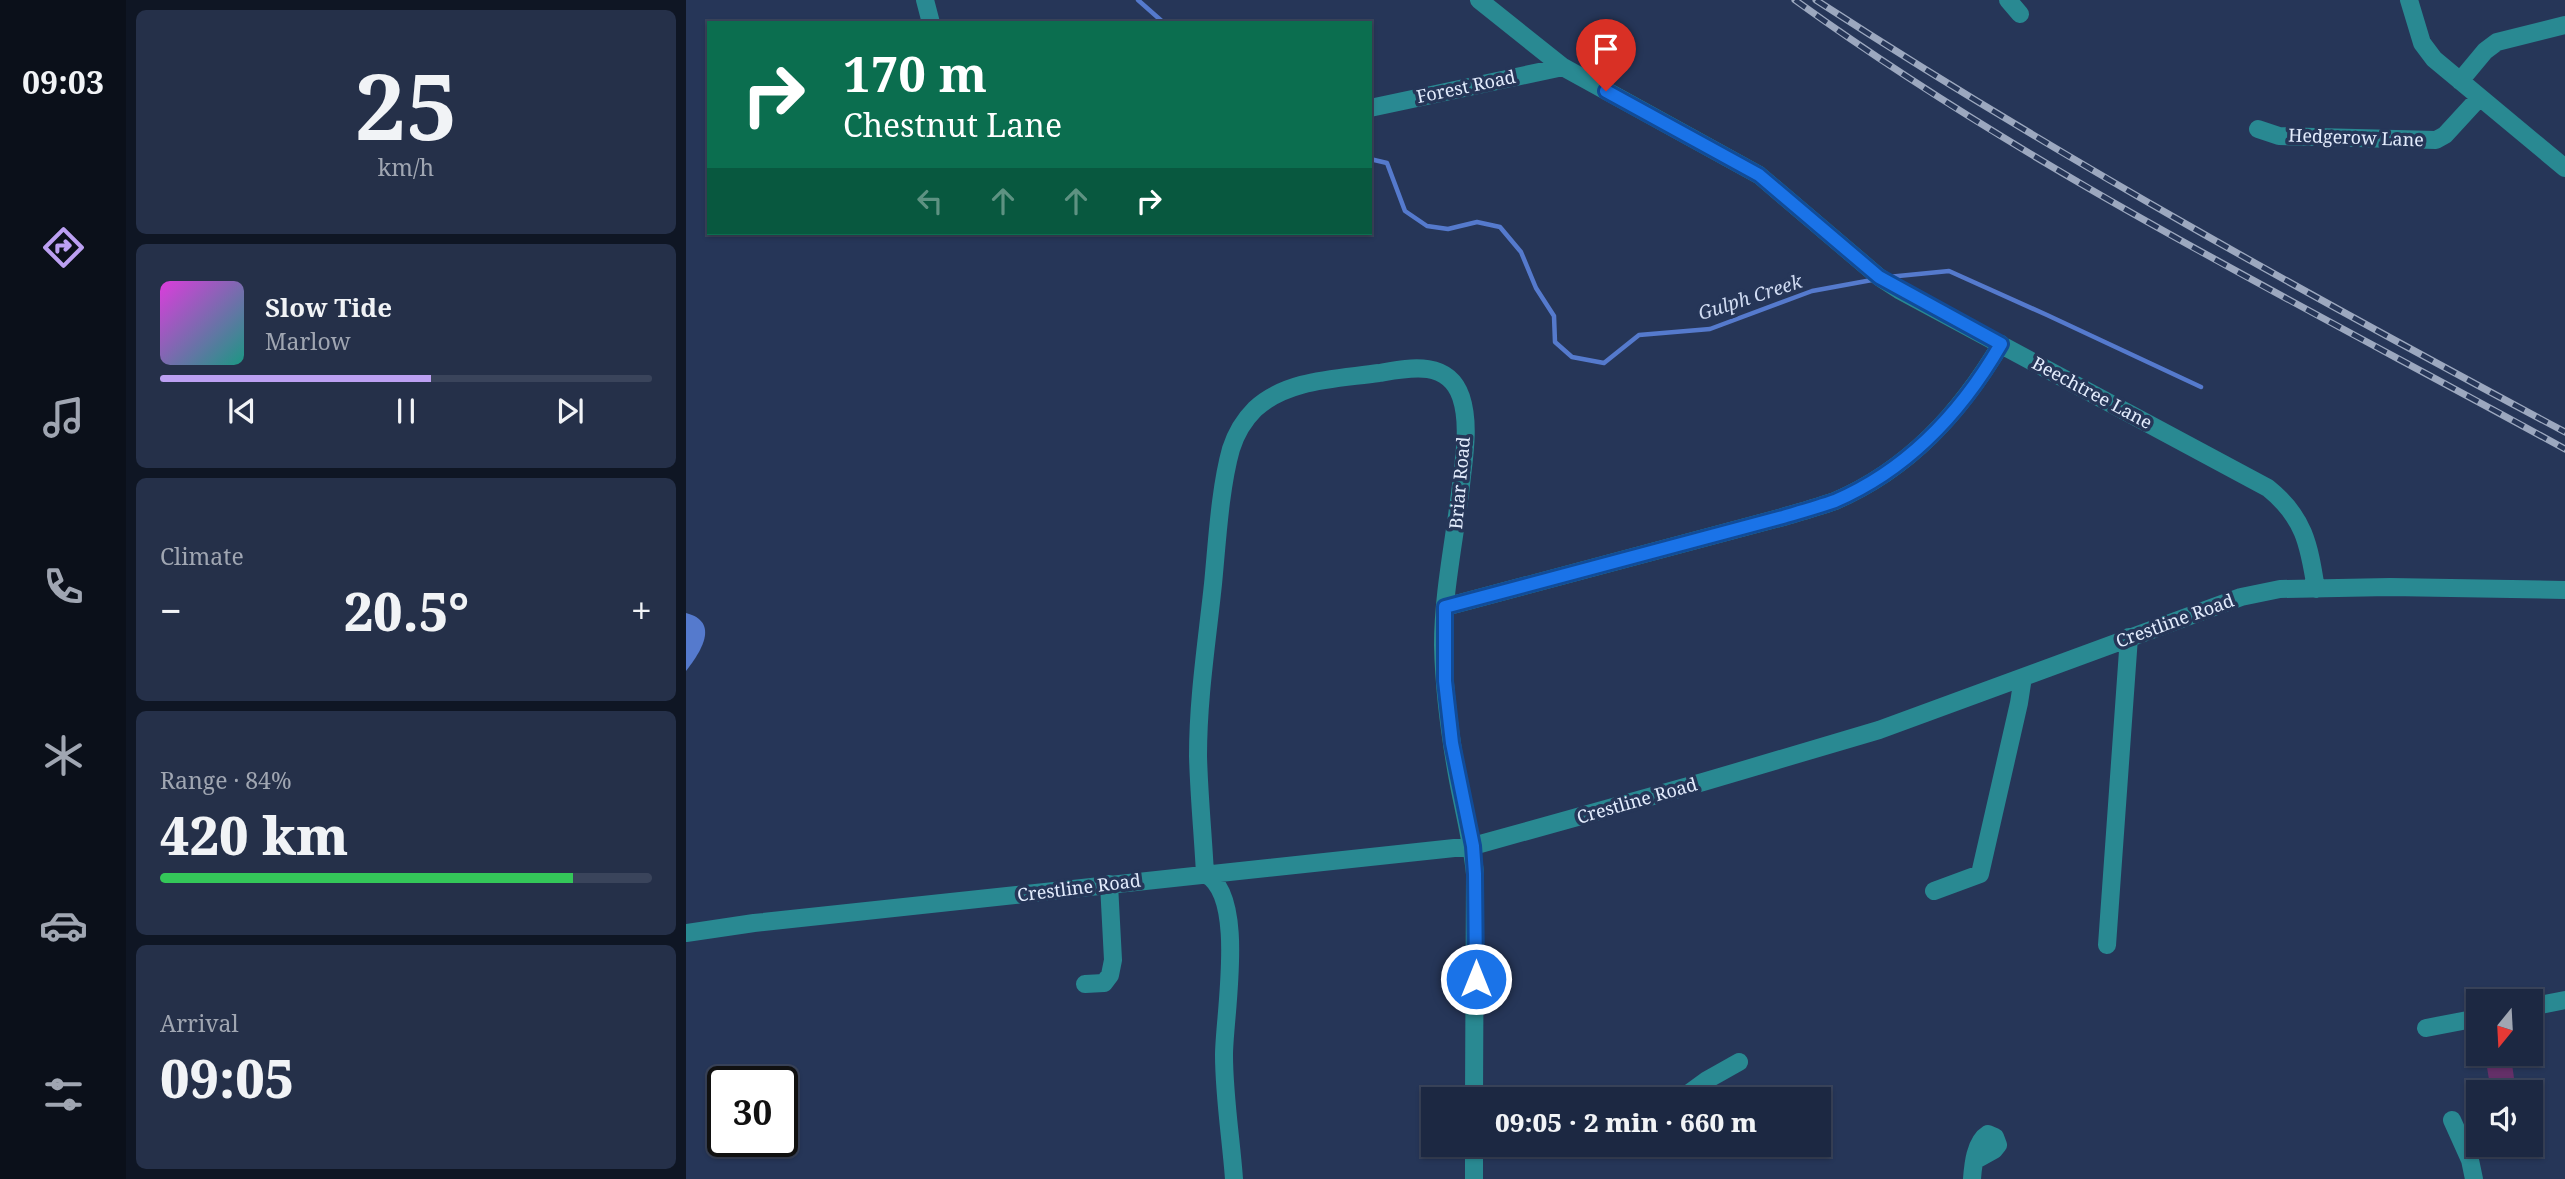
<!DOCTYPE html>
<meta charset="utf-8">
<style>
body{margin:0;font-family:"Noto Serif",serif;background:#253049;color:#f1f3f6;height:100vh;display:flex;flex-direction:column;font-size:26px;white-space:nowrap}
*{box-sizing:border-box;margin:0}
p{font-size:23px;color:#a0a6b2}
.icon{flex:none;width:38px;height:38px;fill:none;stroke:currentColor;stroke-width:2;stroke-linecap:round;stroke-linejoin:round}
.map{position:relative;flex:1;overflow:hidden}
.drawer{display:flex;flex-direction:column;gap:10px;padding:10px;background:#0f1624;width:560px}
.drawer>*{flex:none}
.banner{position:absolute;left:21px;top:21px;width:665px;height:214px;border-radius:0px;box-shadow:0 2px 5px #0004,0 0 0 2px #3a445b;background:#0b6e4f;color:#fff;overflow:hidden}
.needle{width:46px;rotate:198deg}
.buttons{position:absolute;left:1780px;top:989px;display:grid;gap:14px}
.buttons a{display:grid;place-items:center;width:77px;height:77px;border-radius:0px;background:#1c2842;box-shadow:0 2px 5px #0004,0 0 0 2px #3a445b;font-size:35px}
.speed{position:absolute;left:21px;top:1066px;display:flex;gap:14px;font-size:35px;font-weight:700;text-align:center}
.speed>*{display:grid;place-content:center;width:91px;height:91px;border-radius:50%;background:#1c2842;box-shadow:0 2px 5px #0004,0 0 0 2px #3a445b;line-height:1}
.speed .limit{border:4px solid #111;border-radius:10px;background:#fff;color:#111}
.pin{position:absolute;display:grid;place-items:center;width:60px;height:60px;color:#fff;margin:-72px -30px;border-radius:50% 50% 50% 0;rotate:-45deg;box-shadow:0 0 7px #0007}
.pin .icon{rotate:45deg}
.me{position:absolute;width:77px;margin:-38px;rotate:0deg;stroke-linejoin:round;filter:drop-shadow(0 0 5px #0008)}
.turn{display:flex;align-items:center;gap:24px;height:147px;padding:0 21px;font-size:32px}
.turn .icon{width:91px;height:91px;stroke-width:2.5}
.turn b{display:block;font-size:49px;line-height:60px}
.lanes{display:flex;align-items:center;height:66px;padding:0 21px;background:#0003;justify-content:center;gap:35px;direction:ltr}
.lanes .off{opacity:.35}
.big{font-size:52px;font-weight:800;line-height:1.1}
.drawer .tile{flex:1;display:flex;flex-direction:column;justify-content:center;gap:10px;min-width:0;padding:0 24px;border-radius:10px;background:#253049}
.drawer .dial{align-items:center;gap:0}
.dial b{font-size:91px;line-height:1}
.song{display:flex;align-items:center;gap:21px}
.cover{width:84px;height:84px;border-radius:10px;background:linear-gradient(135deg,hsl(300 70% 55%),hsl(170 70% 35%))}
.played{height:7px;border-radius:4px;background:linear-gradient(90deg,#bca0f2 55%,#3a445b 55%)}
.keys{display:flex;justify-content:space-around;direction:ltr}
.heat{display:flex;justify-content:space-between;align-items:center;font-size:38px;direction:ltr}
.charge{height:10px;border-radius:5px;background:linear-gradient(90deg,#34c759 84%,#3a445b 0)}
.trip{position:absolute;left:735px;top:1087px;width:410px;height:70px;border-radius:0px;background:#1c2842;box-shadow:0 2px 5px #0004,0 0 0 2px #3a445b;font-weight:800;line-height:70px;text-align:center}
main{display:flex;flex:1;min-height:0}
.menu{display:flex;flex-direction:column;width:126px;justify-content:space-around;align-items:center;background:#0b101a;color:#a0a6b2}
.menu .icon{width:49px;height:49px}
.menu .selected{color:#bca0f2}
.menu b{font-size:32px;color:#f1f3f6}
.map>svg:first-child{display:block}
</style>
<main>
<nav class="menu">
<b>09:03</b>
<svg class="icon selected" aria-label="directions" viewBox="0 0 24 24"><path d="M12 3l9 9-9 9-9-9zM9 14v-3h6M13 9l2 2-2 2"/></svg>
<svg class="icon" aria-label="music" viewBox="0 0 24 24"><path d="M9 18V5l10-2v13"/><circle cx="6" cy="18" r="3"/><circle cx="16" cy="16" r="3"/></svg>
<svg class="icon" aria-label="phone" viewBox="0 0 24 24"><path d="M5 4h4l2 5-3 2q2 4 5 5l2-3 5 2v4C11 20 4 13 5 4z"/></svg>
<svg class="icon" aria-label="climate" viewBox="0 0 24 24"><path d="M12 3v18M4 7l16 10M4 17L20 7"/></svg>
<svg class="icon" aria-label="car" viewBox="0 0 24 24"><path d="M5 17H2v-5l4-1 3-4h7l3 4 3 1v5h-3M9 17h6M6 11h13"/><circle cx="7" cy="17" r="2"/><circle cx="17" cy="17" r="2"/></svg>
<svg class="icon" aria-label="filters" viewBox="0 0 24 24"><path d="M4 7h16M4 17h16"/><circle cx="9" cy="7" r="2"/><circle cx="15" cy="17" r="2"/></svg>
</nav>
<section class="drawer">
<div class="tile dial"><b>25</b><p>km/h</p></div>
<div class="tile">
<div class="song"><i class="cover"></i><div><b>Slow Tide</b><p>Marlow</p></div></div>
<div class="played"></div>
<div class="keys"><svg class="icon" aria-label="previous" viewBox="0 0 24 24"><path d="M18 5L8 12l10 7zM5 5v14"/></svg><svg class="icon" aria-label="pause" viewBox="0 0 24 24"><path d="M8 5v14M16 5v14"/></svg><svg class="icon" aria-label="next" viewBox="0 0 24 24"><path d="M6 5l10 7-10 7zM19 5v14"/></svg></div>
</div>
<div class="tile"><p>Climate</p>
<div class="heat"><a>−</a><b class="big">20.5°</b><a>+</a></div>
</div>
<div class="tile"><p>Range · 84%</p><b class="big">420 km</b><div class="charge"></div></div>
<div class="tile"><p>Arrival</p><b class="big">09:05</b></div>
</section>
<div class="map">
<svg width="1879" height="1179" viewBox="0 0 1879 1179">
<rect width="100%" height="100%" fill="#263658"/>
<path fill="#643068" d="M1825,1057L1830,1092H1805L1800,1061Z"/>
<path fill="#557acd" d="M0,613C35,622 14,653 0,671Z"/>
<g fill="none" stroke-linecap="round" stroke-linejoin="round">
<path stroke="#557acd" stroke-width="4.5" d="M452,0L478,23
M684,159L701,163L719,211L741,226L762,229L791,222L814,227L835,252L850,288L868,316L869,342L886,357L918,363L953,335L1024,329L1126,291L1186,280
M1202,277L1263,271L1361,315L1515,387"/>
<path stroke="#298992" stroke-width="18" d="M239,0L245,23
M793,0L877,67L1073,175L1193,277L1213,290L1582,488C1618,517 1623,544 1630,589
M1322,0L1334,14
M1723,0L1736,43L1748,59L1879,168
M1774,81L1799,51L1811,42L1879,25
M684,108L877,67
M1572,129L1593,136L1750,140L1759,135L1793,98
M759,607L1097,517C1114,512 1132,507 1149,501C1223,469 1274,413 1315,344
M1248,891L1294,874L1333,703L1337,677
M0,933L68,923L787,846L1017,782L1193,730L1555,597L1594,589L1704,587L1879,590
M1421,945L1443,637
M399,984L418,983L424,975L427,960L423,884
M1844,1007L1879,1000
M1740,1028L1792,1018
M995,1099L1021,1080L1053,1062
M1766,1120L1784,1160L1788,1179
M849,1144L871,1146L920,1144
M548,1179C545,1138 538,1096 538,1055C538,1015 561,895 519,874C517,835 513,795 512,756C512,698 521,641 527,584C531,543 534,488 545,449C550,433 558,420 569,409C601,379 652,379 693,373C722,368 762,359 775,397C784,424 778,457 775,485C769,538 757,592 757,645C758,690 764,736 772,780C778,812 786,842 789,874L788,1099
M788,1179V1144
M1286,1179C1287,1165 1289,1142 1302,1134L1309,1137L1312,1145L1308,1150L1290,1160"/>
<defs>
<path id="rail" d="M1109,0C1350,174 1619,306 1879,449
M1130,0C1372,157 1624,296 1879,432"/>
</defs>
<use href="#rail" stroke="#9ca8bf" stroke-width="7"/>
<use href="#rail" stroke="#263658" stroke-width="4.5" stroke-dasharray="13" stroke-linecap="butt"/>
</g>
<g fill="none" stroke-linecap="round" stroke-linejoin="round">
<defs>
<path id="route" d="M790,979L789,874L787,846L766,743L759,681V607L1097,517C1114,512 1132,507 1149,501C1223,469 1275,413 1315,344L1193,277L1073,175L920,91"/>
</defs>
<use href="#route" stroke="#114b97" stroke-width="18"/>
<use href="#route" stroke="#1a73e8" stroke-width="12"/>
</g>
<g text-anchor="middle" stroke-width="7" stroke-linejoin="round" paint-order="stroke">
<g font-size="18" fill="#e3ecfd" stroke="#263658">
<text transform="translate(780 87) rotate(-12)" y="6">Forest Road</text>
<text transform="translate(1670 138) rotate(2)" y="6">Hedgerow Lane</text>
<text transform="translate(1406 393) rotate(28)" y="6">Beechtree Lane</text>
<text transform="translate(774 483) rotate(-85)" y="6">Briar Road</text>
<text transform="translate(1489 621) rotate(-20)" y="6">Crestline Road</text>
<text transform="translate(951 801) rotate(-16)" y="6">Crestline Road</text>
<text transform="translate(393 888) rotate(-7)" y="6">Crestline Road</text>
</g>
<g font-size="19" font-style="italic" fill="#d0dbf2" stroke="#263658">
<text transform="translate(1064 297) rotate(-18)" y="7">Gulph Creek</text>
</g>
</g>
</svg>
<div class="buttons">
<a><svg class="needle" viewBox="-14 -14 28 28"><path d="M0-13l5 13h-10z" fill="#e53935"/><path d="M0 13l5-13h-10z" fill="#a0a6b2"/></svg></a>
<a><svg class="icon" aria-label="sound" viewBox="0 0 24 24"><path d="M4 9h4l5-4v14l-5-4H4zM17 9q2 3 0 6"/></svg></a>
</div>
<div class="speed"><div class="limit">30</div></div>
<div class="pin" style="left:920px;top:91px;background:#d93025"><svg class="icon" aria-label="arrive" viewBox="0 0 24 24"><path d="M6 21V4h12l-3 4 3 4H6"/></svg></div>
<svg class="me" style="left:790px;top:979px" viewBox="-20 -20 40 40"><circle r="17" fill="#1a73e8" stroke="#fff" stroke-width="3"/><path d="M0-11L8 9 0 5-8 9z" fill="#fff"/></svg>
<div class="trip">09:05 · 2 min · 660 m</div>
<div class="banner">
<div class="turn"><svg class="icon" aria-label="right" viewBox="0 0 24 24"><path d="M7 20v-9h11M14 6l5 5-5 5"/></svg><div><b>170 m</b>Chestnut Lane</div></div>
<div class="lanes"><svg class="icon off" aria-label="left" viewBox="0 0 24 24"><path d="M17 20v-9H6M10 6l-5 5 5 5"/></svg><svg class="icon off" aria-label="ahead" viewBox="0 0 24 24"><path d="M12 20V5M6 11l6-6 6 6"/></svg><svg class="icon off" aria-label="ahead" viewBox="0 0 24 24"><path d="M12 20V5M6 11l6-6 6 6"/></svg><svg class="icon" aria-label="right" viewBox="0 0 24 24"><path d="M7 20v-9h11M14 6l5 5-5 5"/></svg></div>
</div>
</div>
</main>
